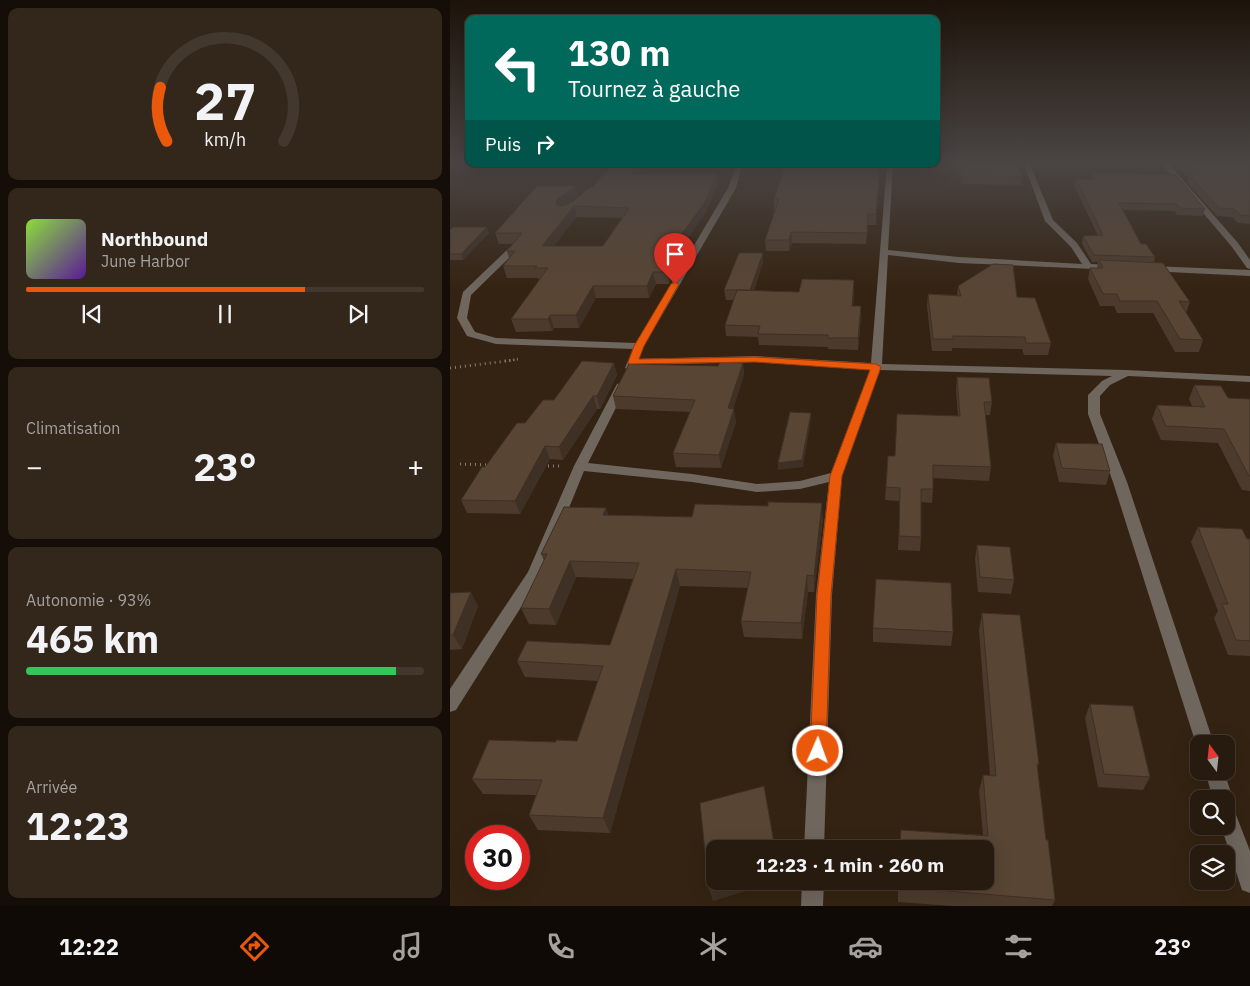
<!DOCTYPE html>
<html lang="fr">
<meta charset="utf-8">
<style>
body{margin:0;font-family:"IBM Plex Sans",sans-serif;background:#33271c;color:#f1f3f6;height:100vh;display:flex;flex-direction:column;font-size:19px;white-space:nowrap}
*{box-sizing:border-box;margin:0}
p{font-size:16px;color:#a4a19e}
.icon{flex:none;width:28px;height:28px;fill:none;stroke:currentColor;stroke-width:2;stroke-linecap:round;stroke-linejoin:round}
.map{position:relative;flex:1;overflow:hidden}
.side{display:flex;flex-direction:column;gap:8px;padding:8px;background:#150e08;width:450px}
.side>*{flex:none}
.guide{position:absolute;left:15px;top:15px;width:475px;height:152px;border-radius:10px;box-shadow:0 5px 20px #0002,0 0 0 1px #43382e;background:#00695c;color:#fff;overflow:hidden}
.needle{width:32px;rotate:345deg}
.controls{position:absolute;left:740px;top:735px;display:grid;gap:10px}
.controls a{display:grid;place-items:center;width:45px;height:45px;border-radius:10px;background:#271a0e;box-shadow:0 5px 20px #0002,0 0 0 1px #43382e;font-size:25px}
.speed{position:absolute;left:15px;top:825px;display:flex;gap:10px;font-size:25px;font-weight:700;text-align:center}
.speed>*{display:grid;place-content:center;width:65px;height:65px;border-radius:50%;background:#271a0e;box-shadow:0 5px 20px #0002,0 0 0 1px #43382e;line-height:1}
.speed .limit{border:8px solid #d22;background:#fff;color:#111}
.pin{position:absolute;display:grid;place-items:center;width:42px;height:42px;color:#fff;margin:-51px -21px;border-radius:50% 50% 50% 0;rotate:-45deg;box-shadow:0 0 5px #0007}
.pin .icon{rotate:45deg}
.me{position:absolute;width:55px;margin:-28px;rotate:2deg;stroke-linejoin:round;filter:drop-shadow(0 0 4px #0008)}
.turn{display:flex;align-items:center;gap:18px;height:105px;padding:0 20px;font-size:22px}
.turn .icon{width:65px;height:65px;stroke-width:2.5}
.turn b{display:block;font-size:35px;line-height:42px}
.then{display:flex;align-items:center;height:48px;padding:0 20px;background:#0003;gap:10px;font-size:19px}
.big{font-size:38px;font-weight:700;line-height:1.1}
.side .card{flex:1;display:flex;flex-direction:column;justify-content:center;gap:8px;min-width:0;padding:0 18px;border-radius:10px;background:#33271c}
.side .dial{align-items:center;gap:0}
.dial svg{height:130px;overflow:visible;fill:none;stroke:#43382e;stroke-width:7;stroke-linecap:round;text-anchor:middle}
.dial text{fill:#f1f3f6;stroke:none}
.song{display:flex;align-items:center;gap:15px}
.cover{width:60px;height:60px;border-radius:8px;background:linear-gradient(135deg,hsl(90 70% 55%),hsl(270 70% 35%))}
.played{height:5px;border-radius:2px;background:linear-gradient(90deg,#ea580c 70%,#43382e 70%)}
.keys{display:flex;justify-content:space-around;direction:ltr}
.heat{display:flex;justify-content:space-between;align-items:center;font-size:28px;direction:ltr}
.charge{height:8px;border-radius:4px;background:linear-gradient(90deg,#34c759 93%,#43382e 0)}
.trip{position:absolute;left:256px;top:840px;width:288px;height:50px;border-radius:10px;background:#271a0e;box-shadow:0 5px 20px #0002,0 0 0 1px #43382e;font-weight:700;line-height:50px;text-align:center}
.tabs{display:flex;height:80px;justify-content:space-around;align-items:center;background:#100a06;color:#a4a19e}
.tabs .icon{width:35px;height:35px}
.tabs .active{color:#ea580c}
.tabs b{font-size:22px;color:#f1f3f6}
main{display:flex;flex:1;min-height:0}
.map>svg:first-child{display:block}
</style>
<main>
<section class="side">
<div class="card dial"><svg viewBox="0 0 100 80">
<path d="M14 69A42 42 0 1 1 86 69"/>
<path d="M14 69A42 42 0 0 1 10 36" stroke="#ea580c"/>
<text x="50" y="56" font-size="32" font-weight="700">27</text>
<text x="50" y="72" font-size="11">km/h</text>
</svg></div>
<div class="card">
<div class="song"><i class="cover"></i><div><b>Northbound</b><p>June Harbor</p></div></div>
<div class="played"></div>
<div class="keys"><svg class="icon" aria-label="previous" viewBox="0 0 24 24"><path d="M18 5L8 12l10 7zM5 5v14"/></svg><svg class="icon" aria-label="pause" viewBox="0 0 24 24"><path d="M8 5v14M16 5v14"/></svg><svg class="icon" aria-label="next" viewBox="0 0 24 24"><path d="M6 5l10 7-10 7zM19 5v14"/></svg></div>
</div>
<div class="card"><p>Climatisation</p>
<div class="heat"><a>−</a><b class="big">23°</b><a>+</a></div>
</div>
<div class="card"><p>Autonomie · 93%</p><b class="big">465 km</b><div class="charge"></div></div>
<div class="card"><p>Arrivée</p><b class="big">12:23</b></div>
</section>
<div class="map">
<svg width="800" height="906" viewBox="0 0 800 906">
<rect width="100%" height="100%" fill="#342312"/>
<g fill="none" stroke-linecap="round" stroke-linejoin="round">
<path stroke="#897a6c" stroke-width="2.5" stroke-dasharray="1 3" stroke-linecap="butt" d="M55,361L69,359"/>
<path stroke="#897a6c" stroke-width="3" stroke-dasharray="1 4" stroke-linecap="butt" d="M0,368L65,360
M10,464L39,465
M93,466H112"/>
<path fill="#6f665e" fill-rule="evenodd" d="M573,162H579L603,220L627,243L641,264L664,265L667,266V270L509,263L438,255L432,364L676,370L800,376V382L678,376L660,385L650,396V414L677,482L764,744H749V750L746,744L663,482L638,414V395L652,381L662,376L430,370L392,476L382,595L374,849H354L366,595L379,482L350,489L307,492L242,482L134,471L92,574L6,710L0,712V689L78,572L124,466L167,384L171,383L177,386L138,463L242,474L307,484L350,481L381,473L420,370L305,362L187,365L184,370L180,371L175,368L183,349L46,344L17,336L7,318L13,292L59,248H65V252L21,295L17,318L25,332L46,338L186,343L278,188L285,169L290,164H297L291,170L286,188L194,346L189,359L305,356L421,363L437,164H443L438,250L509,257L632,264L621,247L595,221Z
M710,162H717L788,243L800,260V269L797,268L782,247Z
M701,266L800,270V276L698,271V267Z
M755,771H774L783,799L781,802L800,851V893L792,890L771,826H776V799H763Z
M352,881H374L373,906H351Z"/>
</g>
<path fill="#4c3b2d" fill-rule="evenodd" d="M486,162H567L572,177L571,185L511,184L509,168L483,167V164H486Z
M629,162H643L632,167Z
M724,162H800V224L788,223L782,217L767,216L737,182L738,177Z
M162,164H197L189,174H267L268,184L256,212L228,253L230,260L219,284H206L199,298H146L129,328H104L102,331L66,332L61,319L89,280L88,278H57L53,266L59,258L57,251L63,244H49L45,233L128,197L119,203L125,200L143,187ZM126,217L172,218L153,246H104Z
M430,164L426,225H418L416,244L342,243L339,251H316L315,240L325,210H324V199Z
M642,173L755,209L753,216L727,215L725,211L673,210L691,244L705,257L704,262L740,302L736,313L753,340L749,352H725L703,313H667L664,306H650L638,279L640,268H647L648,262H642L632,244L633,236H648L624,185L626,179H640Z
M0,230L39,233L13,260H0Z
M313,253V262L304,291L349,292L404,291L403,306H411V317L408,350L378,349V347L309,345L308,337L276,336L275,325L284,300H276L274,290Z
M508,286L567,297L601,343L598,355H574L572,349L502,348V351H482L477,306L478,294L507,295Z
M164,363L167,375L150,409H147L113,460L100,459L70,514L17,513L11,500L75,423L104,400Z
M293,363L294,375L283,409L286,422L271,468L226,467L223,453L240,412L166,409L163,396L268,366Z
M507,377L542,402L540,415H535L541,467L539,481L483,478V489L482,503L471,502V537L470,551L448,550L450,501L435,500L438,456H445L508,416L506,389Z
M744,385L778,398L800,399V491L792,490L768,443L711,440L702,419L707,405L742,406L739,399Z
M606,443L660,471L656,485L609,482L603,456Z
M156,508L158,515L373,519L364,592H358L352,639L294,637L291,621L298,588L230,586L160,833L88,830L79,815L86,795L33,794L22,779L106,742L127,741L148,681L75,677L67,661L160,645L183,579L126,577L106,625L79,624L71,608L94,561L91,554Z
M748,527L800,539V656L778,655L764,618L768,611L741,542Z
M527,545L564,580L561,594L528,592L525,559Z
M0,593L28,606L12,649L0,650Z
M532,613L589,764L587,769L596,840L605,900L602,906H502L448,902V881H535V849H449L451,830L533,835L529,791L533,775L540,776L529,630Z
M423,628L503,632L501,646L423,642Z
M640,704L700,777L693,790L648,787L635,718Z"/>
<path fill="#3e3024" d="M633,162H643L632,167Z
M188,164H197L182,184L180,174Z
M430,164V171L426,225V214Z
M267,174L268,184L256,212L228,253L230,260L219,284L217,272L221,249Z
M126,186L128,197L110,209L106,204L107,199Z
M124,206L126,217L95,258L92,246Z
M37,227L39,233L13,260L11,254Z
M341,232L342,243L339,251V240Z
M313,253V262L301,300L300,291Z
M203,272L206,284L199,298L197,286Z
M404,280V291L402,317V306Z
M143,286L146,298L129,328L126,315Z
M411,306V317L408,350V338Z
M100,315L104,328L102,331L98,319Z
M164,363L167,375L150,409L147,396Z
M293,363L294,375L279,421L278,408Z
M143,396L147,409L113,460L109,447Z
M284,409L286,422L271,468L269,455Z
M361,413V419L353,467L328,470V463Z
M95,446L100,459L70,514L65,501Z
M372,503L373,519L364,592V576Z
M156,508L161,524L153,515Z
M120,561L126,577L106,625L99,609Z
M226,569L230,586L160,833L153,818Z
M357,575L358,592L352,639L351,623Z
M21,592L28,606L12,649L3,635Z
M286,881H330L263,901L259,889Z"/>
<path fill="#584534" stroke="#3e3024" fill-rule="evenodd" d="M510,162H567L572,177L512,176Z
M733,162H800V216L791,215L784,209L769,208L739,174H744Z
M162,164H188L180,174H267L255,202L221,249H228L217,272H203L197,286H143L126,315H100L98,319H61L98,268H85L87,266H53L65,251H57L72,233H45L87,186H126L107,199L106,204L109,206L116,205L125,200L140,187H143ZM124,206L179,208L153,246H92Z
M336,164H430L426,214H418L417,233L341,232L339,240H315L329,199H324Z
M642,173L726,175L755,209L729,208L727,204L669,203L691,244H696L705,257L644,255L633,236L653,235L626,179H646Z
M3,227H37L11,254H0V230Z
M289,253H313L300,290H274Z
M649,260L713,263L740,302L729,301L753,340L730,339L707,301H670L667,294H653L640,268H653Z
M543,264L563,265L567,297L585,298L601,343H576L575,337L503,336V339H483L478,294L511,296L508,286Z
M352,279L404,280L402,306H411L408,338H378V335L308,334L310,326L275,325L287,290L349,292Z
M132,361L164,363L147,396H143L109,447L95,446L65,501L11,500L32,467H35L67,423H75L93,400H104Z
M270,362L293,363L278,408L284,409L269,455L223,453L245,400L163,396L179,364L268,366Z
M507,377L539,378L542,402H534L541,467L483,465V489H471V537L449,536L450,488L436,487L438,456H445L447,414L510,416Z
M744,385L771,386L778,398L800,399V476H799L774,429L716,426L707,405L755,407Z
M340,412L361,413L352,460L328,463Z
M606,443L652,444L660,471L612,468Z
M318,502L372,503L364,576L357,575L351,623L291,621L301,572L226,569L153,818L79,815L92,780L22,779L39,740L106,742V740L127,741L153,666L67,661L77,641L160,645L189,563L120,561L99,609L71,608L97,554H91L114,507L156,508L153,515L242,517L245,504L318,506Z
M748,527L792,529L797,539H800V641L786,640L772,604H778Z
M527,545L560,547L564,580L530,577Z
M426,579L501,583L503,632L423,628Z
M21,592L3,635H0V593Z
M532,613L570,615L589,764H587L596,840H598L605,900L449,887V881H535V849H450L451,830L538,836L533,775L546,776Z
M640,704L683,706L700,777L654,774Z
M314,786L325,849H265V881H286L259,889L250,803Z"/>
<linearGradient id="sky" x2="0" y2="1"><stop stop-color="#1d130a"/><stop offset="0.56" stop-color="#4a4544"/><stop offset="1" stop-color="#4a4544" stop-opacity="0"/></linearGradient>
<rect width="800" height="289" fill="url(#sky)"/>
<path fill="#ea580c" stroke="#983908" d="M225,282L229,284L194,346L189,359L305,357L426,364L431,367L392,476L381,595L376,751L374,757L368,759L362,757L360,751L367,595L380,476L420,370L305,362L179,364L178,362L184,346L221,284Z"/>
</svg>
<div class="controls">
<a><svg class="needle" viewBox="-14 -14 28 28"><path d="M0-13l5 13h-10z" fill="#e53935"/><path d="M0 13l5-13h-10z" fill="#a4a19e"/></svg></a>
<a><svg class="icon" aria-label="search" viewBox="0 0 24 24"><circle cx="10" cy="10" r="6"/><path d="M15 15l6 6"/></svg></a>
<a><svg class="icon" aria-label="layers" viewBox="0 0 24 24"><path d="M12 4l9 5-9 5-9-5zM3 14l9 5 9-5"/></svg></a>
</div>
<div class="speed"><div class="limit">30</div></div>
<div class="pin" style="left:225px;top:284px;background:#d93025"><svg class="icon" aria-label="arrive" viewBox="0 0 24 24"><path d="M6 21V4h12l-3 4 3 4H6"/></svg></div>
<svg class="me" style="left:368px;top:751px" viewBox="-20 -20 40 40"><circle r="17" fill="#ea580c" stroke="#fff" stroke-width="3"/><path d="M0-11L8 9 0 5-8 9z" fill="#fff"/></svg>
<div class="trip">12:23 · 1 min · 260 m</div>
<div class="guide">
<div class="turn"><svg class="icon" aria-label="left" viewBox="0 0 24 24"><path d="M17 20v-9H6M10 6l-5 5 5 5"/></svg><div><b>130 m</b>Tournez à gauche</div></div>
<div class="then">Puis<svg class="icon" aria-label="right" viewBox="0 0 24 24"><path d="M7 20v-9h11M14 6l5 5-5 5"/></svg></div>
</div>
</div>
</main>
<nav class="tabs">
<b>12:22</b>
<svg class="icon active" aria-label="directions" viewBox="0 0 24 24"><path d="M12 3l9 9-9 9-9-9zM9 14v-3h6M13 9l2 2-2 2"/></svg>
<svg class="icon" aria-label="music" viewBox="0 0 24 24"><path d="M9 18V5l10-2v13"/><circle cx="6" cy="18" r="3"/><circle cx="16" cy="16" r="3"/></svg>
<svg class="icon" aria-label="phone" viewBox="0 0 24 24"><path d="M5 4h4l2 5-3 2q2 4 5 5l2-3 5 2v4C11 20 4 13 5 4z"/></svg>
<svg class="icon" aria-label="climate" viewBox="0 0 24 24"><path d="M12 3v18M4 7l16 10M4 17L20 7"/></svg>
<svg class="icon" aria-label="car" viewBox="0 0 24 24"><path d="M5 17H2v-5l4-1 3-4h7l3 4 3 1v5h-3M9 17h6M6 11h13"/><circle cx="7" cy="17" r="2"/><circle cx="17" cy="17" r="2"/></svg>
<svg class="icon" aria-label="filters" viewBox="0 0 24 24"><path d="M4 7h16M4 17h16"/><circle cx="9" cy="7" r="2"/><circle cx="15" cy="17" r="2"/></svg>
<b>23°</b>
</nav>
